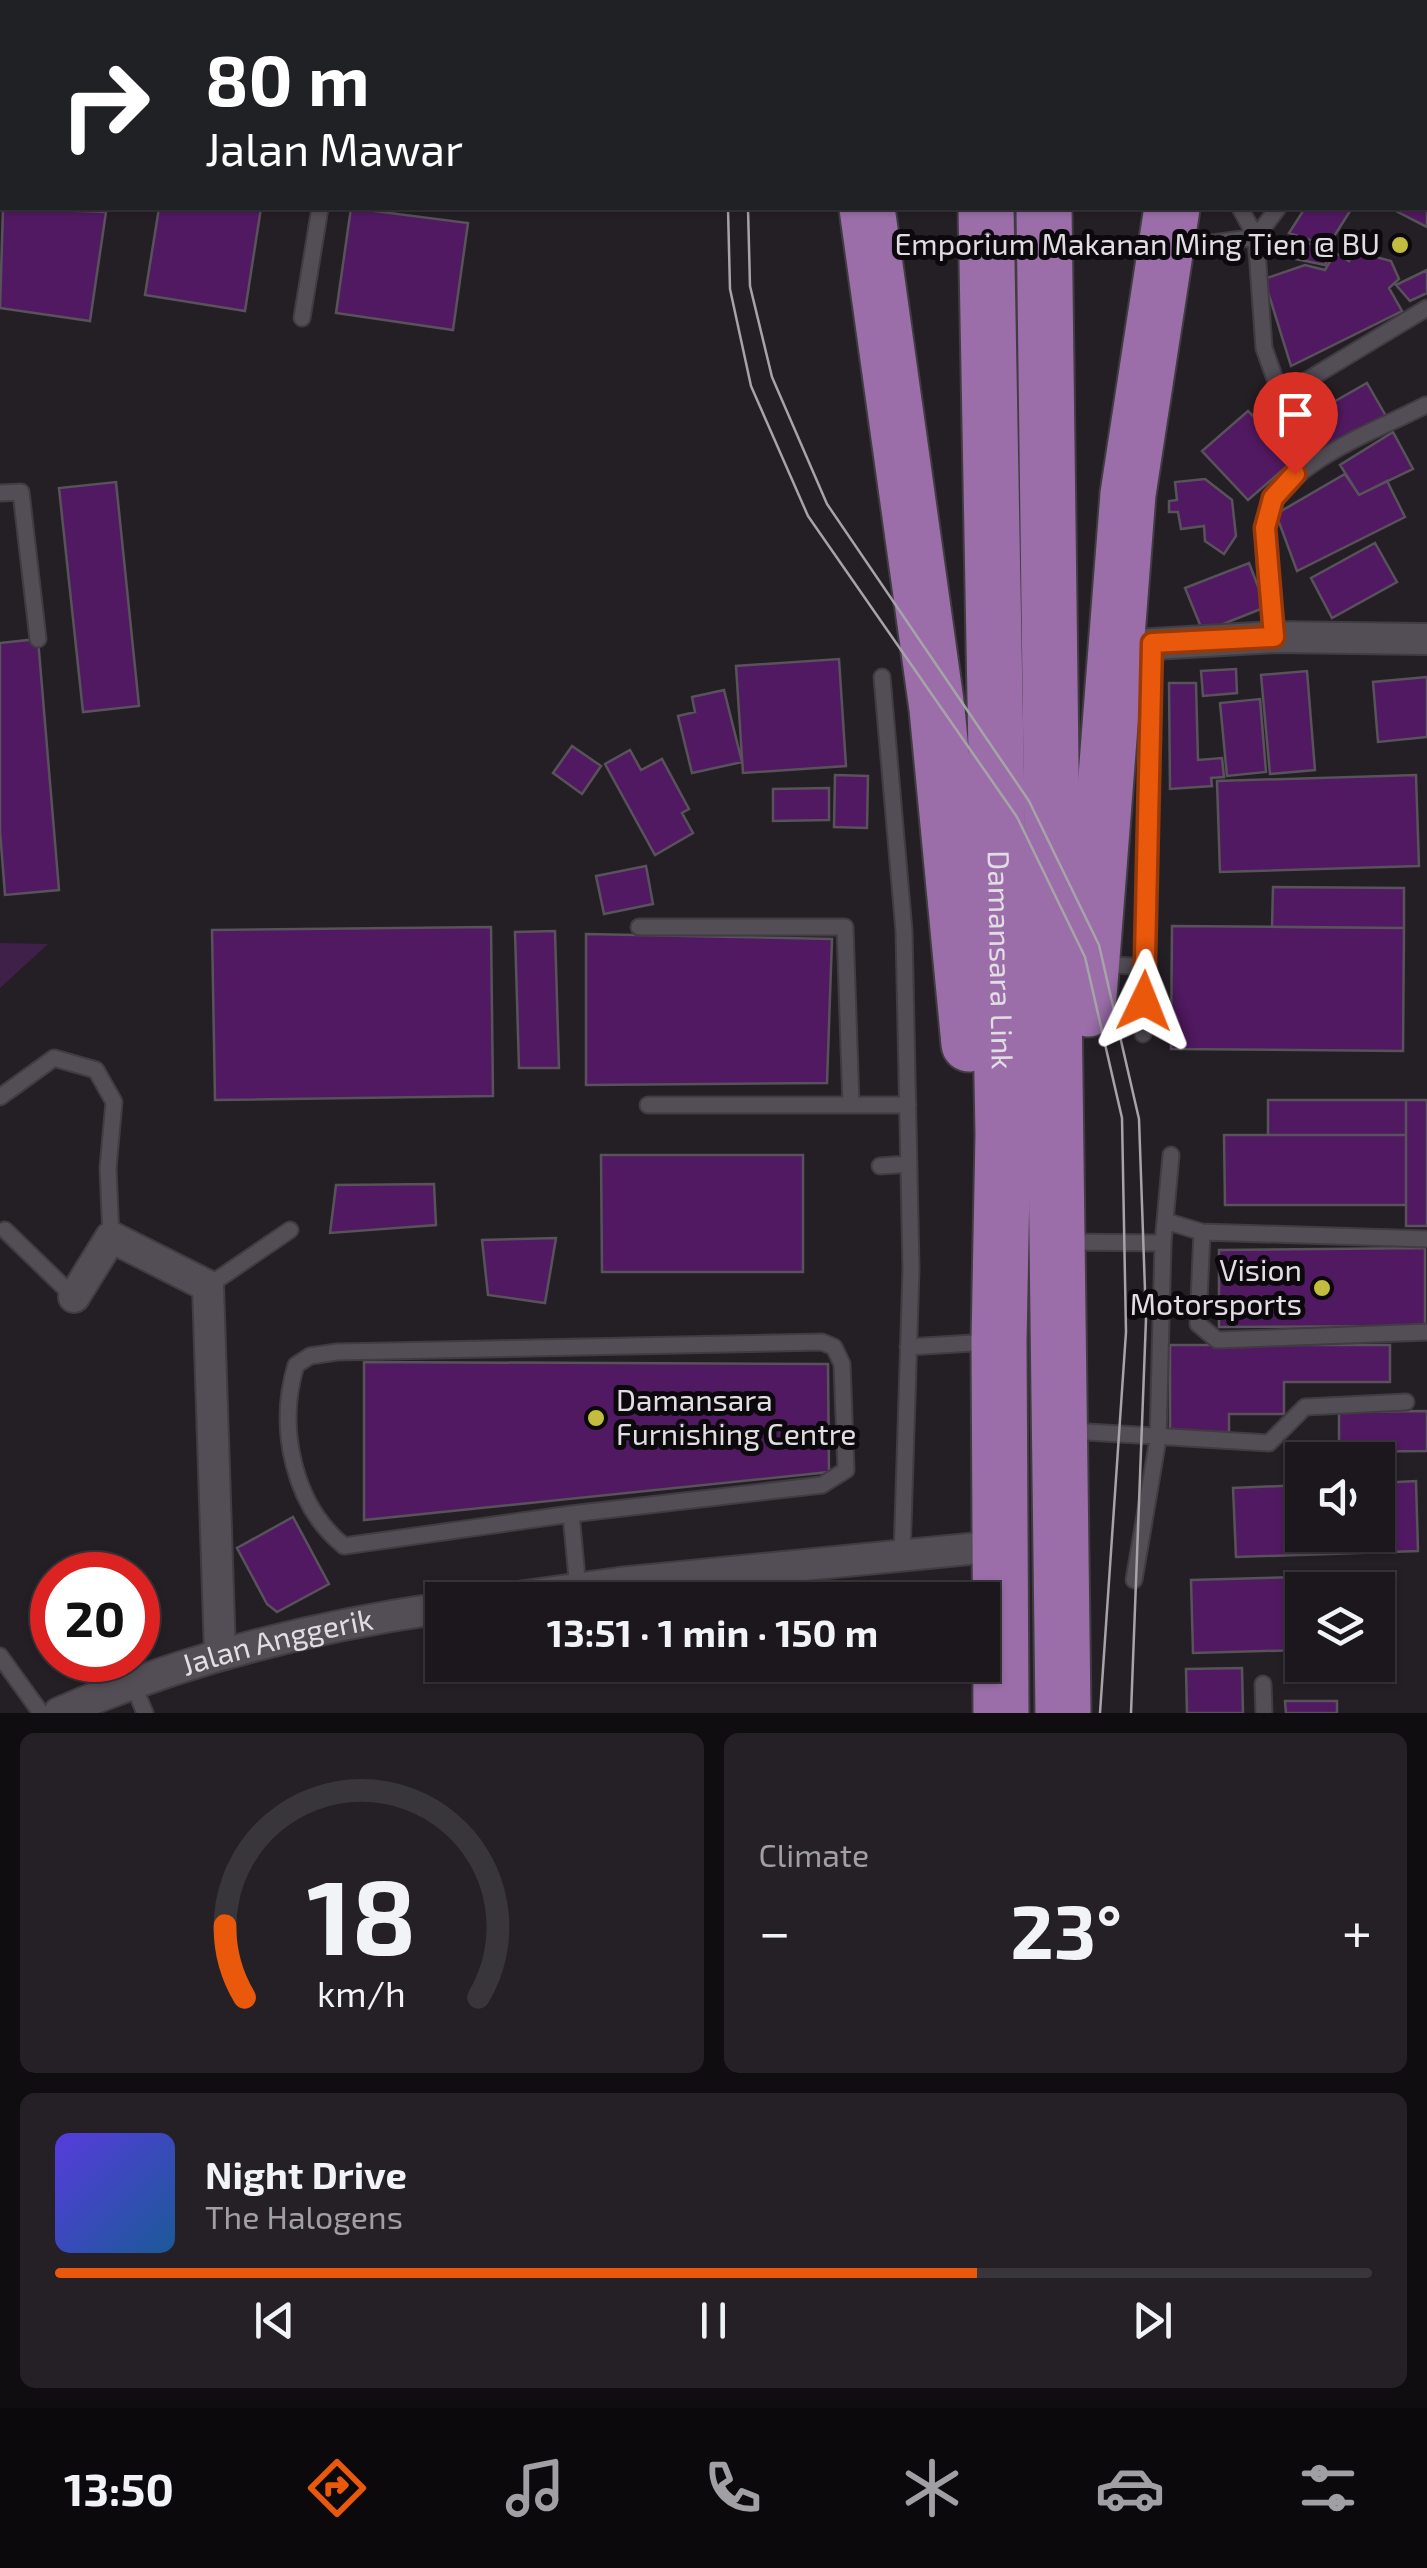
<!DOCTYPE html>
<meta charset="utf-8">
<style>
body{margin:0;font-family:"Exo 2",sans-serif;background:#242025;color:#f1f3f6;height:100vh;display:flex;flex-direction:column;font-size:38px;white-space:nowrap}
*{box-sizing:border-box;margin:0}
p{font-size:32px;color:#a09fa3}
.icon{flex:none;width:55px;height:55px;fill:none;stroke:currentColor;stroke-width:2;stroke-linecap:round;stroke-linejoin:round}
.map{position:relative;height:1713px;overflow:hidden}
.panel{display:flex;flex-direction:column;gap:20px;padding:20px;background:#0f0d0f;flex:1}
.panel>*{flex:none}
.guide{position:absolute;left:0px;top:0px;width:1428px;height:210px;box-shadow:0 2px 8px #0004,0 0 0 2px #39363b;background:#202124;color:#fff;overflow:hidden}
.fabs{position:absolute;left:1285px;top:1442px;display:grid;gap:20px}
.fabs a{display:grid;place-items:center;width:110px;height:110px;border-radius:0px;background:#1b171c;box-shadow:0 2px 8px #0004,0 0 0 2px #39363b;font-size:50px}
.speed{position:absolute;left:30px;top:1552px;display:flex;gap:20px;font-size:50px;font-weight:700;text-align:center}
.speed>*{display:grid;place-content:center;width:130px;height:130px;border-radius:50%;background:#1b171c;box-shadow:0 2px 8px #0004,0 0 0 2px #39363b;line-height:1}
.speed .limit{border:15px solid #d22;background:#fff;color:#111}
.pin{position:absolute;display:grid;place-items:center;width:85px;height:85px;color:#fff;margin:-102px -42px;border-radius:50% 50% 50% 0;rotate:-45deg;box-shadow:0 0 10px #0007}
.pin .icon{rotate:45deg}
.me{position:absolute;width:110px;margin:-55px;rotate:2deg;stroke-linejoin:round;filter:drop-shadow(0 0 8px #0008)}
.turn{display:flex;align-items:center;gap:35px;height:210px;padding:0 40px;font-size:45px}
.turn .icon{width:130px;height:130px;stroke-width:2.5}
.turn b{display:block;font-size:70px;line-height:85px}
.big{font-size:75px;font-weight:700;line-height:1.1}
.panel .widget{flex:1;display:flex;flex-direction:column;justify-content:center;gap:15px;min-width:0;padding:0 35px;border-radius:15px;background:#242025}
.panel .dial{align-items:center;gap:0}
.dial svg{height:260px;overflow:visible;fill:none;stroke:#39363b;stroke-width:7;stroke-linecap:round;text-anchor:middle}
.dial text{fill:#f1f3f6;stroke:none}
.song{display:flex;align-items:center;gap:30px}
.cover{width:120px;height:120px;border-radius:15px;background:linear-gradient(135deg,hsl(250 70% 55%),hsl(210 70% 35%))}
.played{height:10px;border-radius:5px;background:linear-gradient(90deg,#ea580c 70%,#39363b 70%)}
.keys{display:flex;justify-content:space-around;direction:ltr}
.heat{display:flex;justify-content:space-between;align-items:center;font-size:55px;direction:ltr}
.panel .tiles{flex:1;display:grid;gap:20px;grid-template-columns:1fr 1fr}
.widget:last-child{grid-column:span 2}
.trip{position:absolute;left:425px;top:1582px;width:575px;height:100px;border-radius:0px;background:#1b171c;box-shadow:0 2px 8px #0004,0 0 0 2px #39363b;font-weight:700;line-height:100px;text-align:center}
.tab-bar{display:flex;height:160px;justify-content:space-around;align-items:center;background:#0b090b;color:#a09fa3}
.tab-bar .icon{width:70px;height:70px}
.tab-bar .selected{color:#ea580c}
.tab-bar b{font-size:45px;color:#f1f3f6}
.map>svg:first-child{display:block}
</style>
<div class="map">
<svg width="1427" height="1713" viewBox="0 0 1427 1713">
<rect width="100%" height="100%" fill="#241f25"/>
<path fill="#3e2048" d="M0,943L48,944L0,988Z"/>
<path fill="#511961" stroke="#58525a" stroke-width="2.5" d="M1425,105H1427V227L1390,208H1425Z
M3,208L106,212L90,321L0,308Z
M159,208H261L245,311L145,295Z
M351,208L468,223L453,330L336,313Z
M1305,208H1352L1328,246L1289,233Z
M1290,237L1331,251L1325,265L1282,256Z
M1354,251L1391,261L1399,279L1389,288L1402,311L1291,366L1264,279L1305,265L1325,270L1335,253L1349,261Z
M1427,270V293L1410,301L1396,285Z
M1367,383L1386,416L1308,462L1288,428Z
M1248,411L1259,422L1270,414L1301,454L1248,500L1202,451Z
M1393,432L1413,469L1359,495L1340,465Z
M1345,474L1359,495L1387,481L1405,517L1297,571L1276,514Z
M1205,479L1232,500L1236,536L1224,554L1205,541L1204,526L1181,529L1178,512H1169V501L1177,500L1175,482Z
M116,482L139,706L83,712L59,488Z
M1375,543L1397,582L1332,618L1311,578Z
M1249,563L1266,607L1203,632L1185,588Z
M38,639L59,890L5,895L0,831V643Z
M839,659L846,766L743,773L736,666Z
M1236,669L1237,693L1203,696L1201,671Z
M1307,671L1315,770L1270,774L1261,675Z
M1427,677V737L1378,742L1373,682Z
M1169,683H1196L1198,760L1222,758L1224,777L1211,778L1212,786L1170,789Z
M724,690L742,762L692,773L678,716L695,712L692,697Z
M1260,699L1266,772L1227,776L1220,703Z
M572,746L601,766L582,794L553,773Z
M630,750L641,770L662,759L689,809L682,813L693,833L655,855L605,764Z
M835,775L868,776L867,828L834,827Z
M1416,775L1419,866L1220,872L1217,781Z
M829,788V820L773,821V789Z
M646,866L653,904L604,914L596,876Z
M1273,887L1404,888V928L1272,927Z
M1172,926L1404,928L1403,1051L1171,1049Z
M491,927L493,1096L215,1100L212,930Z
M555,931L559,1068H519L515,932Z
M586,934L832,939L827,1083L586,1085Z
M1268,1100H1406V1135H1268Z
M1406,1100H1427V1226H1406Z
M1224,1135H1406V1205H1225Z
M601,1155H803V1272H602Z
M434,1184L436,1225L330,1233L336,1185Z
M556,1238L545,1303L488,1295L482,1240Z
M1425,1248V1326L1219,1327V1250Z
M1170,1345H1390V1382H1284V1414H1229V1434H1170Z
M364,1362L828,1364L829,1472L364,1520Z
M1427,1411V1451L1339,1452V1412Z
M1416,1481L1418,1551L1236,1557L1233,1488L1302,1485V1535H1378V1483Z
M293,1517L329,1584L277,1612L267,1604L237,1548Z
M1338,1576V1590H1302V1650L1193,1653L1191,1580Z
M1242,1668L1243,1713H1187L1186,1669Z
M1285,1701H1337V1713H1286Z"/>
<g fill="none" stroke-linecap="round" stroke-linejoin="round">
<defs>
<path id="lane" d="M1425,75L1427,74
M0,166H2
M1240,208L1256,237L1264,348L1281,396L1427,308
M1191,246L1256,237L1278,208
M302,318L320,208
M0,493L21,492L38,639
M1274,637C1271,603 1261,562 1265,528C1272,466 1377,431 1426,405
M882,677L904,931L911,1269L902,1557
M639,927H845L851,1105
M1099,964L1145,967
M1143,1034L1152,643
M0,1097L54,1058L96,1070L114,1102L108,1168L111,1237
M648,1105H908
M880,1166L909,1164
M1165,1221L1202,1232L1427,1239
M5,1230L74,1297
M1202,1232L1198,1324L1217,1340L1427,1332
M1067,1242L1163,1243
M208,1286L290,1230
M822,1342L834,1347L842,1364L846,1470L822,1485L571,1514L344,1546C293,1505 277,1427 296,1365L310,1356L337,1352Z
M908,1347L989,1342
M1071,1431L1269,1443L1305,1407L1406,1402
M571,1514L578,1589
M1134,1580L1158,1439L1163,1243L1171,1155
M0,1656L41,1713
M132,1682L145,1713
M1263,1684L1264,1713"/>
<g id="street">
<path d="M1118,646L1274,637L1427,639"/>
<path d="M74,1297L111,1237L208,1286L220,1653"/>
<path d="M496,1600L619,1583L1000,1546"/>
<path id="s1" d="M59,1713C181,1660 310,1627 442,1608"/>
</g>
<path id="secondary" d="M0,1L16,2
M40,2L75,0"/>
<g id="highway">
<path d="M701,0L706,2"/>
<path d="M833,0L834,2"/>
<path d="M982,0V2"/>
<path d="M1046,2V0"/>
<path d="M1209,2L1210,0"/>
<path d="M1425,17L1427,16"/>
<path d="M867,208L937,709L969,1044"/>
<path id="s2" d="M986,208L1003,1134L999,1342L1001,1713"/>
<path d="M1044,208L1063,1713"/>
<path d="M1088,1009L1128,494L1172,208"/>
</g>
</defs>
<use href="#lane" stroke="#403c41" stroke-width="19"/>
<use href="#street" stroke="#403c41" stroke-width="34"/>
<use href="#secondary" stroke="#403c41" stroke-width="46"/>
<use href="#highway" stroke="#403c41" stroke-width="59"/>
<use href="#lane" stroke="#534d55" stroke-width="15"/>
<use href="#street" stroke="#534d55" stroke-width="30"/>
<use href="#secondary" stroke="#534d55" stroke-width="42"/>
<use href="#highway" stroke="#9b6eaa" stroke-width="55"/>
<path stroke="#a7a3a8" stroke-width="2.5" d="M733,2V0
M754,2V0
M728,208L730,289L751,386L808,516L1017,817L1085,957L1122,1118L1126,1332L1100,1713
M748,208L750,286L772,377L827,504L1029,801L1099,945L1139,1119L1146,1319L1131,1713"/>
</g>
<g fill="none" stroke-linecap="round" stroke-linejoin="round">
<defs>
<path id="route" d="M1144,1001L1152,643L1274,637L1265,528L1273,498L1295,474"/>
</defs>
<use href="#route" stroke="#983908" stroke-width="25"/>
<use href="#route" stroke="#ea580c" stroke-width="18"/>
</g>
<g fill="#c2bd3f" stroke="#0c090c" stroke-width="4">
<circle cx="1400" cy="245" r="10"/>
<circle cx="1322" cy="1288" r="10"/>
<circle cx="596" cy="1418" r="10"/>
</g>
<g text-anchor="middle" stroke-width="10" stroke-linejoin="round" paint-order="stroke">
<g font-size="30" fill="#e1dde2" stroke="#0c090c" text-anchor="end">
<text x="1380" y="255">Emporium Makanan Ming Tien @ BU</text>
<text x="1302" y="1281">Vision<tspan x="1302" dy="34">Motorsports</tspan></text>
<text x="616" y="1411" text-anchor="start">Damansara<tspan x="616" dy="34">Furnishing Centre</tspan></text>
</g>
<g font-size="30" fill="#e1dde2" stroke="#0c090c">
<text dy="10" stroke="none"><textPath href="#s2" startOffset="752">Damansara Link</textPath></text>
<text dy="10" stroke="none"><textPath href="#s1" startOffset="230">Jalan Anggerik</textPath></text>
</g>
</g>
</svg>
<div class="fabs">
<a><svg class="icon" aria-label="sound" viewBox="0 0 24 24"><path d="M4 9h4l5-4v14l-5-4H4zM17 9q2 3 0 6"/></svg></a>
<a><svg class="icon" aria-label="layers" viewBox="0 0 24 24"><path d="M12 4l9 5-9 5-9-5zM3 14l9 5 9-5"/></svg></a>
</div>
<div class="speed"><div class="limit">20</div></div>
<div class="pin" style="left:1295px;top:474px;background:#d93025"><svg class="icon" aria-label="arrive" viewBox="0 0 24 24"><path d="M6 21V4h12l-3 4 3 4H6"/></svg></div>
<svg class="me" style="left:1144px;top:1001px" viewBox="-20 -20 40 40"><path d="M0-17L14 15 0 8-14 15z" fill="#ea580c" stroke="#fff" stroke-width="4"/></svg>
<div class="trip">13:51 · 1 min · 150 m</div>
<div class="guide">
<div class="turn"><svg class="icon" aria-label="right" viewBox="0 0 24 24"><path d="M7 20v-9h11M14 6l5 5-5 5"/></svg><div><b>80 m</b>Jalan Mawar</div></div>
</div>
</div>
<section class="panel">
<div class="tiles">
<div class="widget dial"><svg viewBox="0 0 100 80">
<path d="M14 69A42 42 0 1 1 86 69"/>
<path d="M14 69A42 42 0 0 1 8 47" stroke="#ea580c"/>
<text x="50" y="56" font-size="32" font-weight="700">18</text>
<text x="50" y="72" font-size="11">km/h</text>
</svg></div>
<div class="widget"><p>Climate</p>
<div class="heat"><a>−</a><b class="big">23°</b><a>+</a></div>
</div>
<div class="widget">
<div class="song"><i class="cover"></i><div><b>Night Drive</b><p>The Halogens</p></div></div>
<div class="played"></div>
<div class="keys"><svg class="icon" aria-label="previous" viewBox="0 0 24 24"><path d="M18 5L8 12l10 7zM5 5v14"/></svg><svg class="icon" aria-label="pause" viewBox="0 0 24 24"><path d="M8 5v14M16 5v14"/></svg><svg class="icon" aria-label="next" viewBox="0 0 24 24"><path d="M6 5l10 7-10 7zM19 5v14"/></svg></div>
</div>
</div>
</section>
<nav class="tab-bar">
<b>13:50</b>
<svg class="icon selected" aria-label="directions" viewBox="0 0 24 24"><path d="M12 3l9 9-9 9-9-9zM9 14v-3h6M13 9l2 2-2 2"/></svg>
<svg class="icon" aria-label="music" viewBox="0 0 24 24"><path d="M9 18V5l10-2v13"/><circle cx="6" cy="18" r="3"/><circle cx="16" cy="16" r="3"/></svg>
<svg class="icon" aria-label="phone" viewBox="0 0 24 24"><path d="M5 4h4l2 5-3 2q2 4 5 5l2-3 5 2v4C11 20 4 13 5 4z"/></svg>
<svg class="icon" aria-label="climate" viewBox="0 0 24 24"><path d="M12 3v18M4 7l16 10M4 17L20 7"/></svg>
<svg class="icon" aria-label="car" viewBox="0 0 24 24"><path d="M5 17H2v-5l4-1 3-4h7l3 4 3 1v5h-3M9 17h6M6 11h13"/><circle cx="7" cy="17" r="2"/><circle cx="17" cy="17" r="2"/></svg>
<svg class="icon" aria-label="filters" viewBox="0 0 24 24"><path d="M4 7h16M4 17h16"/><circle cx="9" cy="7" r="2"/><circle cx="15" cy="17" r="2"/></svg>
</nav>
